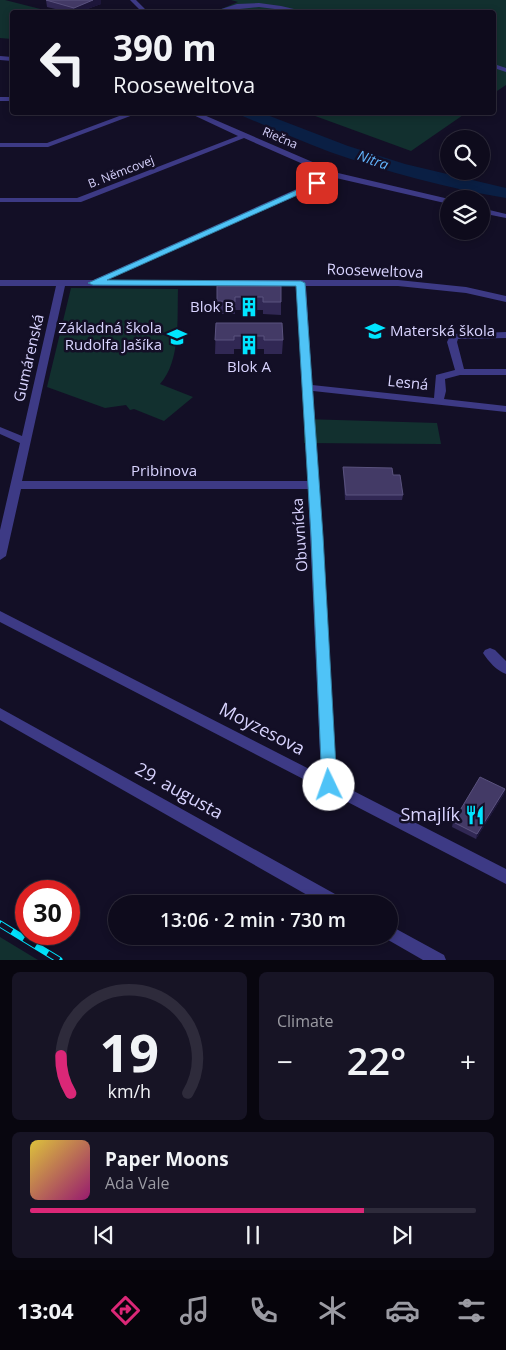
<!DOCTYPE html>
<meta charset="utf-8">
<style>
body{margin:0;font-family:"Open Sans",sans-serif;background:#171425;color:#f1f3f6;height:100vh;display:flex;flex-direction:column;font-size:19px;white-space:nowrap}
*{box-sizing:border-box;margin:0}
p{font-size:16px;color:#9b9ba3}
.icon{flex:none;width:28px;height:28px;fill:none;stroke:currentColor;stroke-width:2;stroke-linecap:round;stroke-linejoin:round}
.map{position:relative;height:960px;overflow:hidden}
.details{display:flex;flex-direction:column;gap:12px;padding:12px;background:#08060f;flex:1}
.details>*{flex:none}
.top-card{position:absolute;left:10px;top:10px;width:486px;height:105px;border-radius:5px;box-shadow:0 2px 8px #0003,0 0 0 1px #2e2b3b;background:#0e0b1c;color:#f1f3f6;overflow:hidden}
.controls{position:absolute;left:440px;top:130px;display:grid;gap:10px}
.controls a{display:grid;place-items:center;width:50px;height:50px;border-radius:50%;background:#0e0b1c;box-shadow:0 2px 8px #0003,0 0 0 1px #2e2b3b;font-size:25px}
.speed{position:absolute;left:15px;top:880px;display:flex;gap:10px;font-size:25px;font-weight:700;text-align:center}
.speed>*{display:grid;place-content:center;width:65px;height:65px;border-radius:50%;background:#0e0b1c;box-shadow:0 2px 8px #0003,0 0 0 1px #2e2b3b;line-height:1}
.speed .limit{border:8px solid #d22;background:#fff;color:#111}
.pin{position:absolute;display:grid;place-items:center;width:42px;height:42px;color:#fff;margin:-21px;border-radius:10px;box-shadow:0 2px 8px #0006}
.me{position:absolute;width:55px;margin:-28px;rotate:357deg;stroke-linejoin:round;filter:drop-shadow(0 0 4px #0008)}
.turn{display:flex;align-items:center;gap:18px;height:105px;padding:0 20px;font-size:22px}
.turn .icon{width:65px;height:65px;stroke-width:2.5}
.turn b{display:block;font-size:35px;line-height:42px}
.big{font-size:38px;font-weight:600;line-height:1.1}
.details .tile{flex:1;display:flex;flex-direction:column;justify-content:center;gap:8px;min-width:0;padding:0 18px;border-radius:8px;background:#171425}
.details .dial{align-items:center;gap:0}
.dial svg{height:130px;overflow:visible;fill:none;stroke:#2e2b3b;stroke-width:7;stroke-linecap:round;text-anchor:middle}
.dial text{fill:#f1f3f6;stroke:none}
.song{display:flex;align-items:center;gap:15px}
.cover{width:60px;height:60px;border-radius:8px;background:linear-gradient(135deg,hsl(50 70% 55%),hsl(320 70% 35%))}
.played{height:5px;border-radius:2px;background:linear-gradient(90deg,#db2777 75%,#2e2b3b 75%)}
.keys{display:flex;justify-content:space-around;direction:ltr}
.heat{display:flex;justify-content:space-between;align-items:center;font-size:28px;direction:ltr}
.details .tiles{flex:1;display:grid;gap:12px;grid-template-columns:1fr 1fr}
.tile:last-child{grid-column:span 2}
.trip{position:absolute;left:108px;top:895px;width:290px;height:50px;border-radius:25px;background:#0e0b1c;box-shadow:0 2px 8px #0003,0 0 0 1px #2e2b3b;font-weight:600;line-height:50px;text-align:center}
.tab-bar{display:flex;height:80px;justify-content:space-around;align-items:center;background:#06040b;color:#9b9ba3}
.tab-bar .icon{width:35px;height:35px}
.tab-bar .selected{color:#db2777}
.tab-bar b{font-size:22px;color:#f1f3f6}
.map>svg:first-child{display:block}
</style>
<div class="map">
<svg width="506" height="960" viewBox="0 0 506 960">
<rect width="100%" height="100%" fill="#130f26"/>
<path fill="#12302f" d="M0,0H5L52,12H12V39L0,38Z
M231,0H506V85L494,93V12H214L238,2Z
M307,113H466L411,151Z
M71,288L178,289C177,318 181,361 160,384L193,397L164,421L134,409L130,410L126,405L105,408L47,387Z
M304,419L437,423L441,444L304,443Z
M0,937L38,960H0Z"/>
<path fill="#0a1f44" d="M235,113H262L348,146L405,164L506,188V198C446,188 387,172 330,152C298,140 267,126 235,113Z"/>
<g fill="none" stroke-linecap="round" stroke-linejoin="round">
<path fill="#3d3a85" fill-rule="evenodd" d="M130,0H136L148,12H142Z
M259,3L281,6L307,12H298L259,7L212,12L237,4Z
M0,56L12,57V61L0,60Z
M494,64L506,68V72L494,68Z
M0,97H12V101H0Z
M130,112H141L48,147H0V143H47Z
M187,112H197L338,173L449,199V204L336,178L106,280H398L466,287L506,296V302L466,293L398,286H306L312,385L434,398L436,375L455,370L447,342L451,334L506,332V338L458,339L457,342L464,369H506V375H460L445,379L446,391L444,399L506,406V412L313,391L336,782L506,869V884L0,622V611L321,775L308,489H21L6,556L0,560V530L20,443L0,434V427L22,436L56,286H0V280H93L328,175L244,138L81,202H0V198H77L238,136ZM65,286H297L308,481H22Z
M481,208L506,214V218L481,213Z
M490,648L495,650L506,661V674C497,671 488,661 483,653L485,650Z
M0,708L344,899L346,904H323L0,720Z
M389,925L444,955L446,960H423L383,937L389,936Z"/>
<defs>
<path id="rail" d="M0,924L59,960"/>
</defs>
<use href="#rail" stroke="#00e5ff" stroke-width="7"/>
<use href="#rail" stroke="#130f26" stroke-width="5" stroke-dasharray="14" stroke-linecap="butt"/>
</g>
<path fill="#312854" d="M46,0H101V4L79,12H68L47,7Z
M281,286V315L263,314V310H235V314H217V301Z
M216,323L283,340L282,354H264V349H234V354H215Z
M343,467L393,475L403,495L402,500H345Z
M505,789L504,794L476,839L452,827L453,822Z"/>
<path fill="#1d163a" d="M93,0H101V4L79,12H74V8Z
M505,789L504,794L476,839L477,834Z"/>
<path fill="#433a66" stroke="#5a527e" d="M46,0H93L74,8Z
M217,286H281V302H263V297H235V302L217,301Z
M216,323H282L283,340H264V336H234V340H215Z
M343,467L392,468L393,475H400L403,495H346Z
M480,777L505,789L477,834L453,822Z"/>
<path fill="#4fc3f7" stroke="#337fa1" d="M317,181L321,183L320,185L107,280L301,281L305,283L323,536L337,785L335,789L329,791L324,789L322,785L311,536L296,286L93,285L88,283Z"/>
<defs>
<symbol id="building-bare" viewBox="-9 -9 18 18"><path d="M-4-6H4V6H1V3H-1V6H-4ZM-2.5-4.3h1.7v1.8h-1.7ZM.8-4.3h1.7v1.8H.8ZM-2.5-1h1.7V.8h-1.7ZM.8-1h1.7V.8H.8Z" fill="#00e5ff" stroke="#130f26" stroke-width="2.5" paint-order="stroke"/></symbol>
<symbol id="school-bare" viewBox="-9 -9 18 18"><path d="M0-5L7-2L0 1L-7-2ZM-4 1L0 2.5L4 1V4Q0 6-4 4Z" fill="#00e5ff" stroke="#130f26" stroke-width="2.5" paint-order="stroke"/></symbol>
<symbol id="restaurant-bare" viewBox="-9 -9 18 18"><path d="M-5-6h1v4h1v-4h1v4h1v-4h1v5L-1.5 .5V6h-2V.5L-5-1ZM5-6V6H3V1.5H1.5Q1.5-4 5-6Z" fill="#00e5ff" stroke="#130f26" stroke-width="2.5" paint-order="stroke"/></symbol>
</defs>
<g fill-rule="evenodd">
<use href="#building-bare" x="235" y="293" width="28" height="28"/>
<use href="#school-bare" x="361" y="317" width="28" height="28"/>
<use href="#school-bare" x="163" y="323" width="28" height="28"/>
<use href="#building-bare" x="235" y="331" width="28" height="28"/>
<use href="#restaurant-bare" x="461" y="801" width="28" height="28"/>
</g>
<g text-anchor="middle" stroke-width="5" stroke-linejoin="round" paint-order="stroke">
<g font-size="12" fill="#d9d4ff" stroke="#130f26">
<text transform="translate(280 138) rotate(23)" y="4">Riečna</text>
<text transform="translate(121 172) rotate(-21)" y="4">B. Němcovej</text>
</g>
<g font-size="14" font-style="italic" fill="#62b6ff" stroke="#130f26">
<text transform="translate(373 160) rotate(20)" y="5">Nitra</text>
</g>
<g font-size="15" fill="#d9d4ff" stroke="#130f26">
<text transform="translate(375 271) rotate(2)" y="5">Rooseweltova</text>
<text transform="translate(29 358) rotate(-77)" y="5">Gumárenská</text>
<text transform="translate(408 383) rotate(6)" y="5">Lesná</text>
<text x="164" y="476">Pribinova</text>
<text transform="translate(300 535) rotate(-94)" y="5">Obuvnícka</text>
</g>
<g font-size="15" fill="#d9d4ff" stroke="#130f26" text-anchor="end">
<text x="234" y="312">Blok B</text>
<text x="162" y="333">Základná škola<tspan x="162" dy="17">Rudolfa Jašíka</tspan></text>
<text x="390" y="336" text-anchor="start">Materská škola</text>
<text x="249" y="372" text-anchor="middle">Blok A</text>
</g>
<g font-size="18" fill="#d9d4ff" stroke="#130f26">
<text transform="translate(262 729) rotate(27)" y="6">Moyzesova</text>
<text transform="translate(179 791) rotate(29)" y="6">29. augusta</text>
</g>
<g font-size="18" fill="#d9d4ff" stroke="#130f26" text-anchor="end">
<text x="460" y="821">Smajlík</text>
</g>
</g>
</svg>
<div class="controls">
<a><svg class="icon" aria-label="search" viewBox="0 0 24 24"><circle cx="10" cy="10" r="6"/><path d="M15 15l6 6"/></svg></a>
<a><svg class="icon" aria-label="layers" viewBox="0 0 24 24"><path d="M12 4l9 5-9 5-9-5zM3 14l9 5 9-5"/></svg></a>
</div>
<div class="speed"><div class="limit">30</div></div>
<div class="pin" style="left:317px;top:183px;background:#d93025"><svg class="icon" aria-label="arrive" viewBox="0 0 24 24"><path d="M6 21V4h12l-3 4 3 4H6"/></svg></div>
<svg class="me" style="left:329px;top:785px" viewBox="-20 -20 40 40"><circle r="19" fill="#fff"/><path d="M0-13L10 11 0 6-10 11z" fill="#4fc3f7"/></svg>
<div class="trip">13:06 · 2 min · 730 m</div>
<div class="top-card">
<div class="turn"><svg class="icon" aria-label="left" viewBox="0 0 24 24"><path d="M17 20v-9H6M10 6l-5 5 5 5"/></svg><div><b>390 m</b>Rooseweltova</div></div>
</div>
</div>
<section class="details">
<div class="tiles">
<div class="tile dial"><svg viewBox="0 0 100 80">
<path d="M14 69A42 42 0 1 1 86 69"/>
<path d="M14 69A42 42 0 0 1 8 46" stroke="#db2777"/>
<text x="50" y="56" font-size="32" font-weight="700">19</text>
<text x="50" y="72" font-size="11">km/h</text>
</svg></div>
<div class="tile"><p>Climate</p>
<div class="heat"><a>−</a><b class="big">22°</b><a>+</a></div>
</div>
<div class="tile">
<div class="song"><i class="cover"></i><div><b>Paper Moons</b><p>Ada Vale</p></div></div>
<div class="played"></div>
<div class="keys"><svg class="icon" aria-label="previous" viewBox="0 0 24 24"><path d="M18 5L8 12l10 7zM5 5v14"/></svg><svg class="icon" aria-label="pause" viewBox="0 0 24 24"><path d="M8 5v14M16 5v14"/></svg><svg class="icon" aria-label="next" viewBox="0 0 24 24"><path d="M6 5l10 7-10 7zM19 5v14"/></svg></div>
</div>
</div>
</section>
<nav class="tab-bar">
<b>13:04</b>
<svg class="icon selected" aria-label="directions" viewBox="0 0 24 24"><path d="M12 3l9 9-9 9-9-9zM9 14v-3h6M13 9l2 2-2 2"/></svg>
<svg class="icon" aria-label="music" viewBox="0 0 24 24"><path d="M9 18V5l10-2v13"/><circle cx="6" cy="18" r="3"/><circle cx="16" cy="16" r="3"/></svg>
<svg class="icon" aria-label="phone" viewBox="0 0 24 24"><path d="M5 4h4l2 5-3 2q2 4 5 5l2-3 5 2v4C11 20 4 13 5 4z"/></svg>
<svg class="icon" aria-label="climate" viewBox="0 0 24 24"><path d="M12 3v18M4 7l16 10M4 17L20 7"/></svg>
<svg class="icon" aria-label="car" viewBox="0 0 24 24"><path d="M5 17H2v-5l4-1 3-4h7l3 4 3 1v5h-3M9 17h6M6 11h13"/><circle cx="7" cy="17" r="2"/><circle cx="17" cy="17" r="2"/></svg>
<svg class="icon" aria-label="filters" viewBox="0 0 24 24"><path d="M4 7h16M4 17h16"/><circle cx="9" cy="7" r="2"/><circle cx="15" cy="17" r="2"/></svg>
</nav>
